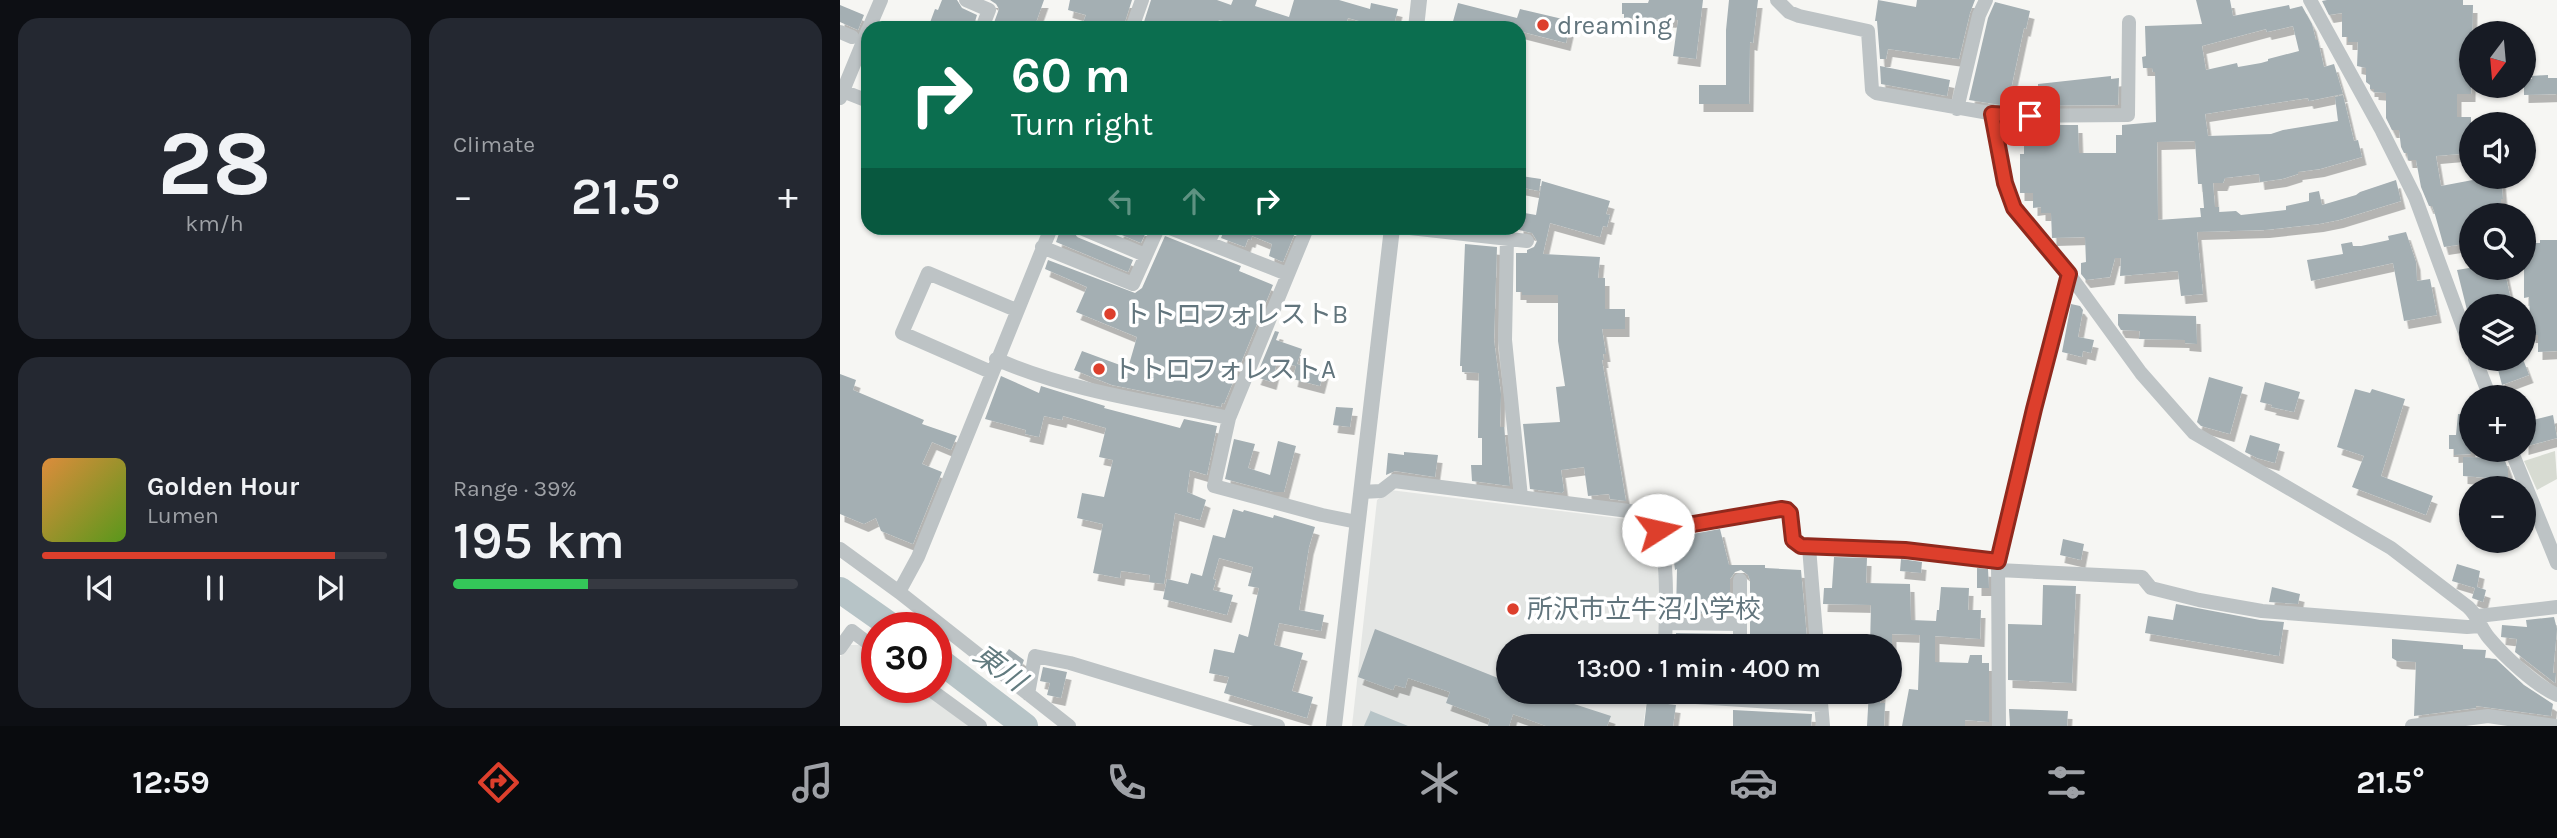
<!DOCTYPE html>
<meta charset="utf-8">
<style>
body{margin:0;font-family:Karla,"Noto Sans JP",sans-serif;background:#242831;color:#f1f3f6;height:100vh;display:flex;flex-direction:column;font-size:26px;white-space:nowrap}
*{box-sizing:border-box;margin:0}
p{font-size:23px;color:#9ea1a6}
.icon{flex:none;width:38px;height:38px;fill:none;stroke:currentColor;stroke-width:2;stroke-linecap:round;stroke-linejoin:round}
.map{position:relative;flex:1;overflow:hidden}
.details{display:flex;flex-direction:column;gap:18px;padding:18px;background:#0d0f14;width:840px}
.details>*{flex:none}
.hud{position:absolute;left:21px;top:21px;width:665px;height:214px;border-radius:21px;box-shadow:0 2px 5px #0004;background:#0b6e4f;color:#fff;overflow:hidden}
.needle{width:46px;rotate:196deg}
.fabs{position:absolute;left:1619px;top:21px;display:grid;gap:14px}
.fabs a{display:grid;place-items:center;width:77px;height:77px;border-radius:50%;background:#171b24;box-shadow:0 2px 5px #0004;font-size:35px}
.speed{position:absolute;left:21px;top:612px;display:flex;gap:14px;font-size:35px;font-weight:700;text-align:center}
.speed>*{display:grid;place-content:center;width:91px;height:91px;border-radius:50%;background:#171b24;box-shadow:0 2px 5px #0004;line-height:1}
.speed .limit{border:10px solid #d22;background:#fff;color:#111}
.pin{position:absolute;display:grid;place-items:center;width:60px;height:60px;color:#fff;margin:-30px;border-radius:14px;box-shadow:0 4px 10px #0006}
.me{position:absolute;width:77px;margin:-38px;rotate:80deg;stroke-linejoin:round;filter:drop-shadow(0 0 5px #0008)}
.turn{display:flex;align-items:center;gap:24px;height:147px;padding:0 35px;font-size:32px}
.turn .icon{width:91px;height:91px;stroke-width:2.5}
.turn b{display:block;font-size:49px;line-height:60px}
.lanes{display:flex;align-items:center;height:66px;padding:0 35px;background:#0003;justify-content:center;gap:35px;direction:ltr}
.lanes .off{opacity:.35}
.big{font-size:52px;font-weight:600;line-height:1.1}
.details .widget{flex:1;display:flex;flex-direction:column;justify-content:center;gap:10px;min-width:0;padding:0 24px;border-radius:21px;background:#242831}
.details .dial{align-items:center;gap:0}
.dial b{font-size:91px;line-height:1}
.song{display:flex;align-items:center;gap:21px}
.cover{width:84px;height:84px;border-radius:10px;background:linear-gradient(135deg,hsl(30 70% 55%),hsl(90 70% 35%))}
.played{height:7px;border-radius:4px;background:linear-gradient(90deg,#dd3f2c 85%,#363941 85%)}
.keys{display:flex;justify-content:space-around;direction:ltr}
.heat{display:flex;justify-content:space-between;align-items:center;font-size:38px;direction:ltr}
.charge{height:10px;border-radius:5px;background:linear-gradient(90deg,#34c759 39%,#363941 0)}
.details .tiles{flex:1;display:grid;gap:18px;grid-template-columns:repeat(2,1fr)}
.trip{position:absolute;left:656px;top:634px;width:406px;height:70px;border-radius:35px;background:#171b24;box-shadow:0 2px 5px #0004;font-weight:600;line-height:70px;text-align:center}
.tabs{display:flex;height:112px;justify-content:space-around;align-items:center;background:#090b0e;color:#9ea1a6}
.tabs .icon{width:49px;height:49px}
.tabs .selected{color:#dd3f2c}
.tabs b{font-size:32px;color:#f1f3f6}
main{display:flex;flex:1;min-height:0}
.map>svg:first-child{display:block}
</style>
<main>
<section class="details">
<div class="tiles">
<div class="widget dial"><b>28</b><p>km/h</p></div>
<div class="widget"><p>Climate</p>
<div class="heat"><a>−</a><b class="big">21.5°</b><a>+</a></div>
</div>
<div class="widget">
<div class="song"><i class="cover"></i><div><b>Golden Hour</b><p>Lumen</p></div></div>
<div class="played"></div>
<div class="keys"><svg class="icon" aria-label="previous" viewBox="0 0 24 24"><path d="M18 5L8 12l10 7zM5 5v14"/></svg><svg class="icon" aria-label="pause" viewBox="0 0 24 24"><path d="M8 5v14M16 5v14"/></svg><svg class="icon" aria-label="next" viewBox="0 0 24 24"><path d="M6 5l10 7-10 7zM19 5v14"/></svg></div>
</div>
<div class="widget"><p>Range · 39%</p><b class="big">195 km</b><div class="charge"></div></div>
</div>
</section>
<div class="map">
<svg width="1717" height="726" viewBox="0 0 1717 726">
<defs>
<filter id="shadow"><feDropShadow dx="4.5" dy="8" stdDeviation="0" flood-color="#0004"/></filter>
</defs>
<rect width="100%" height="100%" fill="#f6f6f3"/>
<path fill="#e4e6e4" d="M550,490L810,522L822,572L819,646H668V691H817V697L807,698L803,726H512L537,500Z
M10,645H19L37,659V688H77L129,726H0V657Z"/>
<path fill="#d7dbd2" d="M1715,451L1717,479L1697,490L1684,461Z"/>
<path fill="#b7c4c7" d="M531,710V711L568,726H524Z"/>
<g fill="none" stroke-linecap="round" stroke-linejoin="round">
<path stroke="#b7c4c7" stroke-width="26" d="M0,590L54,628
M96,658L185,726"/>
</g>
<path fill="#a4afb3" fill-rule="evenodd" filter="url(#shadow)" d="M102,0H117L122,8L137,15L133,28H88L95,9L98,10Z
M150,0H204L194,28H152L159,9L156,4Z
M230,0H292L283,28H241L246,15L228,10Z
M311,0H377L391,5L393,0H417L415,6L449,17L454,0H499L530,9L531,3L558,9L553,28H534V25L508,18L505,28H414L379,20L375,28H336L323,23L321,28H302Z
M809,0H863L856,59L833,56L838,20L784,18V14H782V3H808Z
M889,0H918L913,43L910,42L909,104H859V85H886V30Z
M1038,0L1076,7L1077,0H1135L1130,13L1119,59L1048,49L1046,59H1040L1037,21H1035Z
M1356,0H1390L1393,16L1449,5L1450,9L1462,6L1472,24L1476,40H1478L1484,67L1494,64L1503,94L1469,101L1468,98L1365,114L1368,136L1431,134L1443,130L1498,121L1495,97L1503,95L1514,141L1518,140L1522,157L1480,169L1458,172V174L1442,179L1420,182L1419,174L1385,178L1383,183H1373L1375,207H1379V212L1396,211L1401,215L1446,210V206L1469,201V193L1479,191L1482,205L1516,195L1520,192L1556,180L1561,201L1499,220L1479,224L1425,230L1357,232L1363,294L1341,296L1338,271L1280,276L1281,258H1275L1270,277L1246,280L1241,274V263L1246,262L1245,237L1212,238L1211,213H1201V207L1193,208V193H1180V154H1184V125H1238L1239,153H1276V135H1282V125L1316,122L1315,72H1313L1312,68H1303L1302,57L1306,56L1305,26L1362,24ZM1453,26L1459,51L1428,59V61L1421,63L1398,67L1397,63L1366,70L1362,46L1426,29L1427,32ZM1355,141L1358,184H1362L1364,208H1360L1361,217L1318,220L1317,142Z
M1487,0H1623V5H1633L1631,94H1617V117H1631V153L1596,156L1601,186L1638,179L1637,177H1661L1663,199H1661V205L1656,206L1658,215H1631V234L1622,236L1624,244L1604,247L1594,211L1592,206H1589L1581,187L1576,160H1568L1567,153H1564L1561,147L1559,130H1552L1546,118V93L1534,92V89H1530V85L1526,82V68L1517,66L1518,42H1508V37H1502V13L1489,15L1482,1Z
M1155,2L1190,11L1186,29L1184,28L1171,89H1198V84L1271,76V79L1279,78L1278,105L1167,106L1129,100L1148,18Z
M618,3L677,18L680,9L731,21L726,43L679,31V28H625L612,25Z
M0,5L24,15L18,30L0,22Z
M1040,66L1110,80L1107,96L1041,84Z
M1708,75V78H1717V94L1684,95V79H1692L1691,76Z
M681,176L701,179L699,191L679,187Z
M702,181L770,201L766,214L770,215L767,227L763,226L760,237L710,223L703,254L760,257L758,278H765V309H785V329H762L766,354H763L764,360H762L786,501L770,499L769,494L748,496L744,467L721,470L724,491L722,493L690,489L683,424L720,422L716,387L725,386L718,341V295H682V292H676V253H687V250L694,247L697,241L692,233L679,230V212L696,215Z
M221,228H232L237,237L293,260L288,272L216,242Z
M280,228L297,234L299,228H308L301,243L277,233Z
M385,228H427L442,234L446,228H457L443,262L429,256L432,244L412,236L411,240L408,239L405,247L381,238Z
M1566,232L1576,262L1577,281L1590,279L1597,315L1564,321L1553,263L1471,281L1467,260L1503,254L1501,244L1512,242L1513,246H1521L1549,240L1548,236Z
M325,236L401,266L399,271L433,285L384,404L382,403L381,407L272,385L234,370L242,351L288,368L297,337L236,312L247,287L205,269L208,260L295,293L302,288Z
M1700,240H1717V351L1698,352V335H1691L1689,297L1684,298V243H1700Z
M625,244L657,247L654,340L661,394L660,427H664L670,486L632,481L631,465H642V438H638L639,373L622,372V366H620Z
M1629,268H1664L1671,300L1649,306H1631V309L1627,310L1617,270Z
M1231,304L1240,306L1243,310L1238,337L1254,340L1251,353L1243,351L1242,357L1222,352Z
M1278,314L1356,316L1357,344L1345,343V340L1299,339L1300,331L1281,330L1278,325Z
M435,331L439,332L436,340L462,349L457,364L484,371L480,386L453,379L456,366L437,362L432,382L416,377Z
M1667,359H1683L1689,375L1662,385L1656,362Z
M0,374L16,380L13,390L84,420L82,424L117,436L111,450L92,442L82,464L102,472L73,544L41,531L36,518L24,524L0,514Z
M161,376L199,393L201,386L265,406L264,408L340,428L344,419L377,426L367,475L350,470L347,492L366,500L360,520L335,513L324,584L309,582L310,575L281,571L280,578L253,573L263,524L237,518L242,493L264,497L273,460L259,457L266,428L223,416L222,420L204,416L199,437L185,434L186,430L145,419Z
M1369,377L1403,387L1390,434L1361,426L1357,422Z
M1425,382L1460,392L1454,412L1431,407L1432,405L1420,402Z
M1515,389L1530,393L1532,389L1565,399L1541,476L1593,496L1586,515L1512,487L1524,456L1497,447Z
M496,407L513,408L510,427L493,425Z
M1618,414H1631V454L1614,455V449H1609V435H1616Z
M1713,415L1717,438L1684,447V431L1687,430L1685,422Z
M1410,435L1440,444L1435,463L1417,458L1405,452Z
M394,439L415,444L408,468L430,475L438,441L456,446L444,492H434L385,479Z
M564,452L598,455L595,477L555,471L546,475L548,453L564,455Z
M1623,457L1664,458L1668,469V483H1647L1649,478L1623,476Z
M393,509L403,512L404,510L433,518L434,515L475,527L469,547L459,610L484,615L481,631L439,623L434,645L463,653L452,691L473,697L467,718L384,693L389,677L369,673L374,649L394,653L399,634L408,637L419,588L408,586L413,567L379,558L373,579L376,580L373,590L393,595L387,615L323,599L327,579L348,584L351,573L362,576L373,535L385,538Z
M880,529L889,565H925V568L961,570L967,639H943V646H910V580L908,575L901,570L895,572L890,579V614L836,613L837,569L835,570L831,538Z
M1223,539L1244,544L1241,560L1220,555Z
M994,557L1027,558L1026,583L1070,584L1071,620L1096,621L1097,610H1099L1101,587L1129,588L1128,610H1141L1140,639L1095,636V662L1128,663L1130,655H1142V663H1149V722L1125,720V726H1062L1069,689L1078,690L1080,635L1052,634V646H1030L1031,605L983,604L984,588H992Z
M1061,559L1082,562L1081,573L1060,571Z
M1617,564L1640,571L1637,587L1646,590L1643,602L1632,598L1635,588L1612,581Z
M1137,568L1148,569L1149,588H1137Z
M1203,585L1236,586L1232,683L1168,680V624L1202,625Z
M1432,587L1460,594L1458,604L1429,602Z
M1336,604L1420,620L1444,622L1439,656L1305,633L1308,616L1333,620Z
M1714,617L1717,629L1713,673H1716L1715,683L1675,652L1677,639L1661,637L1662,625L1687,627L1686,620Z
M535,629L668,682V691H694L771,716L767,726H706L673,714L669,726H648L650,719L606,703L610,692L568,678L565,688L555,685L553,690L518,677Z
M836,633L890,634V646H836Z
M1552,639L1623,645V649L1646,650L1645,658L1656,659L1684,685L1713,704L1711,716L1636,706V708L1574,716L1576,662L1557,661L1552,658Z
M169,649L184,660L179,673L161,660Z
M203,667L227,672L221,698L207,695L210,683L200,681Z
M808,691H815L816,699L820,703L836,705L833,726H804Z
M917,691H970L971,695Z
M1029,691H1041L1040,703H1045L1044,726H1027Z
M1169,709L1228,711L1227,726H1170Z
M893,710L972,714L971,726H893Z"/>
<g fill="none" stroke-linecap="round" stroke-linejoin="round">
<path stroke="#bdc3c5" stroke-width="14" d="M126,0L149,10L142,28
M937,0L949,12L959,16L1028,31L1032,90L1036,93L1166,116L1288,115L1289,22
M1470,0L1542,131L1575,197L1631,349
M29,28L41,0
M292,28L302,0
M0,32L12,37
M0,90L28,101
M0,98L28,30
M1117,109L1139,15L1146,0
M1152,114L1165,183L1174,208L1229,274L1301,373L1354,433L1551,548L1628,607C1638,616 1640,627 1649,638C1665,657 1695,685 1717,695
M241,228L305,255
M330,228L447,274
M467,228L389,418L374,486L482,515L517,522
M570,228L687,241
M667,237L665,340L681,497
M368,243L375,228
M202,247L293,284L318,228
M156,359C229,391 311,402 389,418
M1635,359L1650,397
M151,372L62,333L88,273L176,310
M1671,450L1717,563
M521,492L541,491L554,481L812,514C830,543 826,611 825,646
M818,530L941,509L947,510L950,513L953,540L961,546L1065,550L1158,560
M969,547L977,646
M0,549L59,592L229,726
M1158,570L1302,577L1311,588L1359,600L1422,611L1627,627L1640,626
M59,592L78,557L211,228
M1638,616L1717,607
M826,623L899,624
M900,646V580
M0,648L12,631L37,650
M88,688L140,726
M825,691V695L981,705
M980,691L983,726
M188,694L195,656L230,663L438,726
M1159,726L1158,560L1194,409L1229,274
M1572,726L1648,716L1715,726"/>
<path stroke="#bdc3c5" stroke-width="16" d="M576,28L579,0
M494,726L552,228"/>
</g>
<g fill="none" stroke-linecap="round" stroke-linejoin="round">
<defs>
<path id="route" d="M818,530L941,509L947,510L950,513L953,540L961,546L1065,550L1158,561L1194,409L1229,274L1174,208L1165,183L1152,114L1190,116"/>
</defs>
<use href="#route" stroke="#90291d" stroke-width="18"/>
<use href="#route" stroke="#dd3f2c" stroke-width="12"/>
</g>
<g fill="#dd3f2c" stroke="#fff" stroke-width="2.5">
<circle cx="703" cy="25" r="7"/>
<circle cx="270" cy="314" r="7"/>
<circle cx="259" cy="369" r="7"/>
<circle cx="673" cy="609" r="7"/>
</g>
<g text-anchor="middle" stroke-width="7" stroke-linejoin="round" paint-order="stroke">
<g font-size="26" fill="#62757d" stroke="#fff" text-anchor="start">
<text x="717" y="34">dreaming</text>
<text x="284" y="323">トトロフォレストB</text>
<text x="273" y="378">トトロフォレストA</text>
<text x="687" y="618">所沢市立牛沼小学校</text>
</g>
<g font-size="28" font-style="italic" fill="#627b7f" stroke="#fff">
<text transform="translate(160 667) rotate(37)" y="10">東川</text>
</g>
</g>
</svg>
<div class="fabs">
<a><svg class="needle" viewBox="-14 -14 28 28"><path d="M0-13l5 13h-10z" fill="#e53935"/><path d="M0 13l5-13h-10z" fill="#9ea1a6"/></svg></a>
<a><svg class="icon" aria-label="sound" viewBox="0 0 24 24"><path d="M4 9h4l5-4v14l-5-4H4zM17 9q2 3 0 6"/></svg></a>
<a><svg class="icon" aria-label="search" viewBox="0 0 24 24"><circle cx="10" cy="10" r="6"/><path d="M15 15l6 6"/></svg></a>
<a><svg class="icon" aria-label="layers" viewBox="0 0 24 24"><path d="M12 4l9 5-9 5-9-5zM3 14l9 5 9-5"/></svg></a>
<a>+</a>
<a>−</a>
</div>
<div class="speed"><div class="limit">30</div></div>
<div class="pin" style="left:1190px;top:116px;background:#d93025"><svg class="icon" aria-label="arrive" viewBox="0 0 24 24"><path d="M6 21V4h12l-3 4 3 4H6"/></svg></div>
<svg class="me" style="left:818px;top:530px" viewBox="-20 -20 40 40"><circle r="19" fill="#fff"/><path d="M0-13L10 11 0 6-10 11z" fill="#dd3f2c"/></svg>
<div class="trip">13:00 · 1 min · 400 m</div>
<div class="hud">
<div class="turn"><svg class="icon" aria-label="right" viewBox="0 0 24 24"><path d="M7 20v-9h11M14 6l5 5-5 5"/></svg><div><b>60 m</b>Turn right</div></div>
<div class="lanes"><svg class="icon off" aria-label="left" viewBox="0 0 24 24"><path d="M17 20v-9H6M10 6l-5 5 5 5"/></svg><svg class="icon off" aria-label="ahead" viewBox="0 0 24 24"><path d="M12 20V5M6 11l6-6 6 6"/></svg><svg class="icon" aria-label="right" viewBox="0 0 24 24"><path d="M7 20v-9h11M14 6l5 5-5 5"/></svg></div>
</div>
</div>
</main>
<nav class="tabs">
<b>12:59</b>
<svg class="icon selected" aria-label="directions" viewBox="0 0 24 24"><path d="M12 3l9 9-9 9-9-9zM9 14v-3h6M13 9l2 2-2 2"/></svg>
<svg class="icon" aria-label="music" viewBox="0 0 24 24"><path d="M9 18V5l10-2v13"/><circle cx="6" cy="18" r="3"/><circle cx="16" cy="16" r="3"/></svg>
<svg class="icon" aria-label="phone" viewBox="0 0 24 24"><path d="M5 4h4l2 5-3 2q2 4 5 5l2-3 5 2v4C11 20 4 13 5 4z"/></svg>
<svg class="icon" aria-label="climate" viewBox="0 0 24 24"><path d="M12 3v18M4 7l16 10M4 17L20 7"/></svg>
<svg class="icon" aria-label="car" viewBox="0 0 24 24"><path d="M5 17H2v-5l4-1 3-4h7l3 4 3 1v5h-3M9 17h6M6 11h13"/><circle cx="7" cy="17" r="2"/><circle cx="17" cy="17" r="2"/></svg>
<svg class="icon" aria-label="filters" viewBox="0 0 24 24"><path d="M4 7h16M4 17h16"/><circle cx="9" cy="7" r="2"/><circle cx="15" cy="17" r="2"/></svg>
<b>21.5°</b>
</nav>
